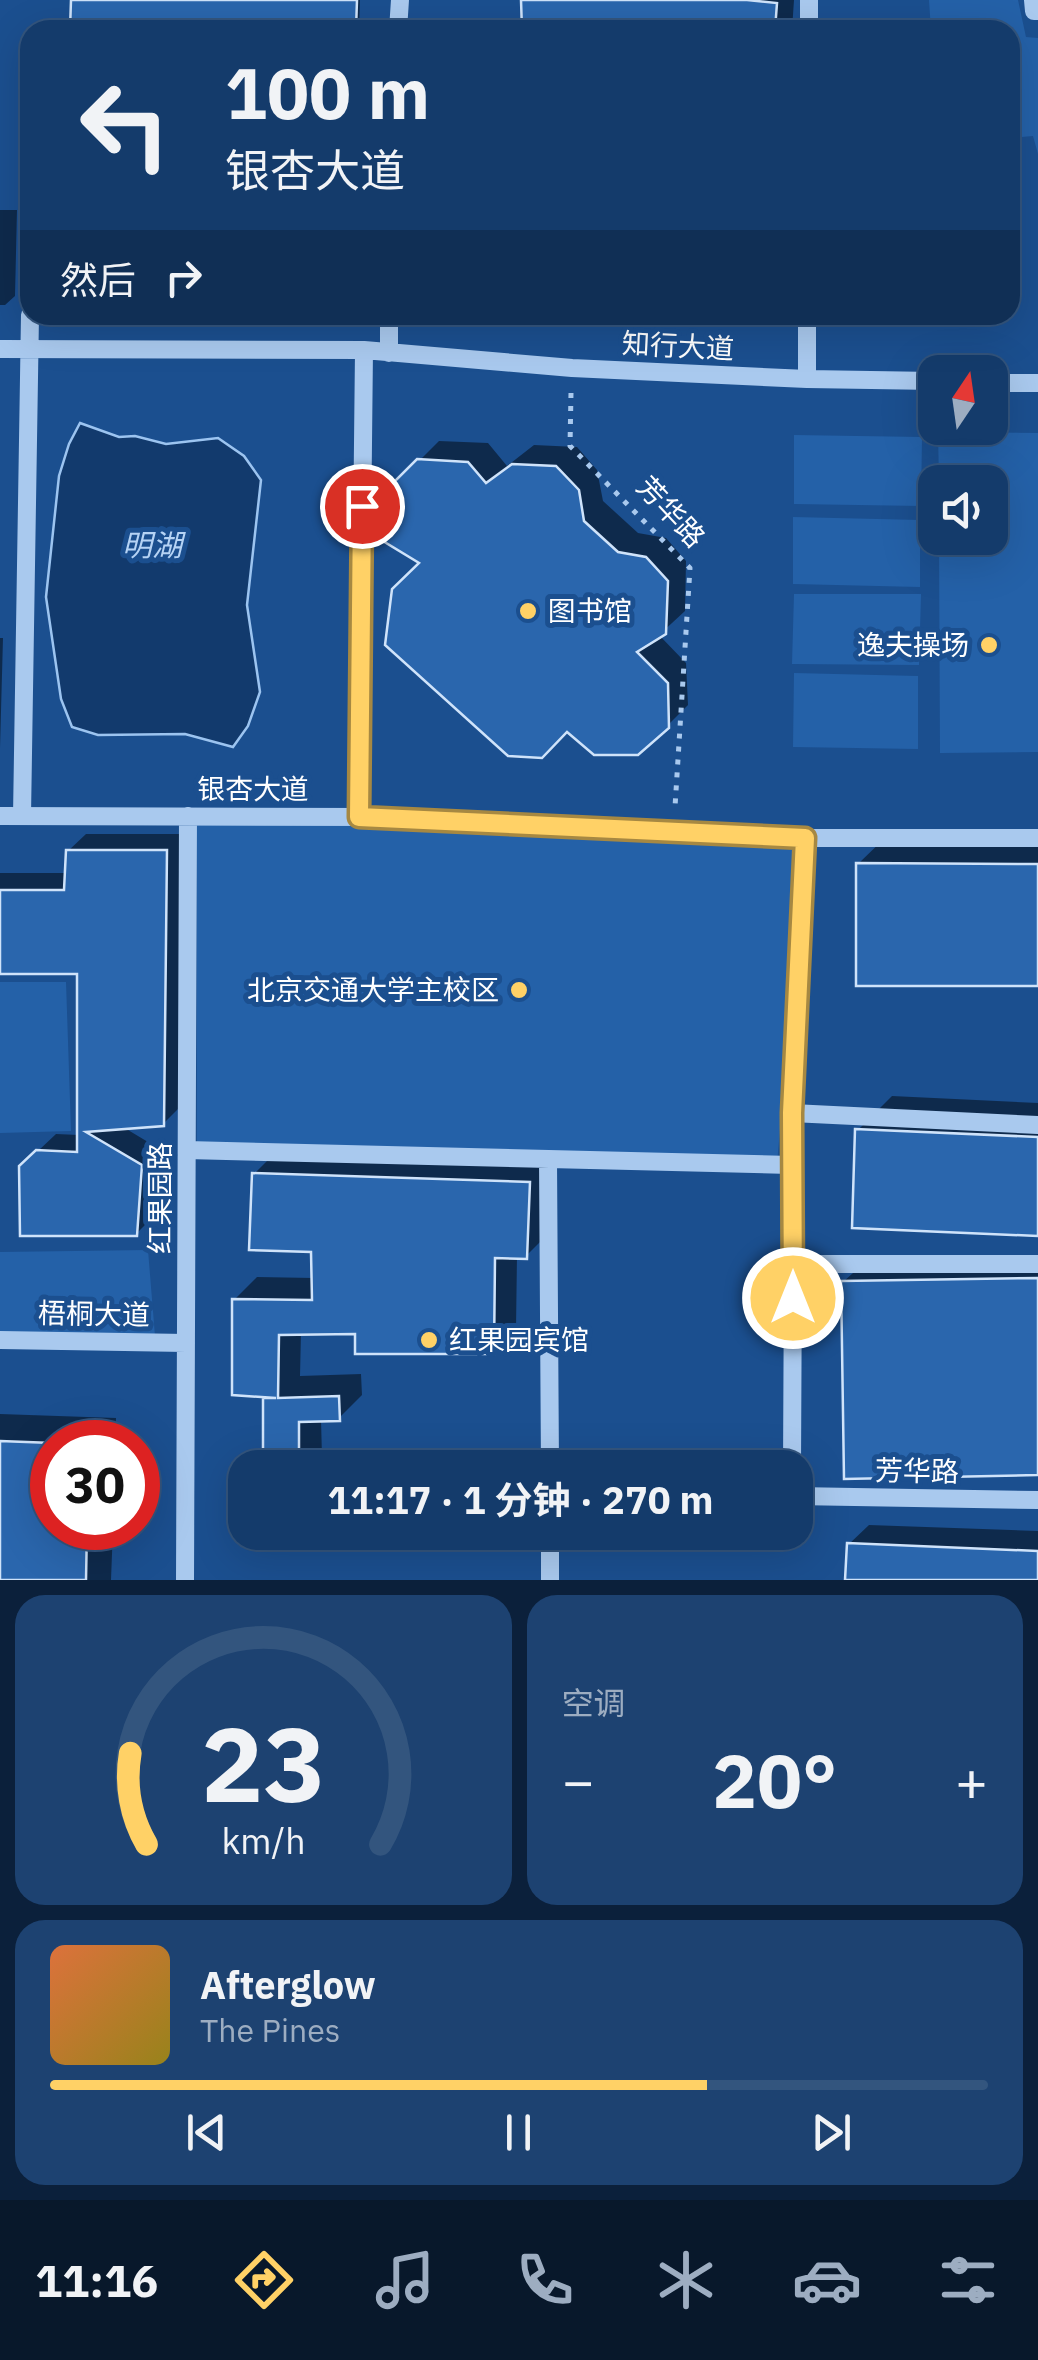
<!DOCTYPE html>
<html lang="zh">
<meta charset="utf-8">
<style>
body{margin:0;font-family:"IBM Plex Sans","Noto Sans SC",sans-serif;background:#1d4271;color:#f1f3f6;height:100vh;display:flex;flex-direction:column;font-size:38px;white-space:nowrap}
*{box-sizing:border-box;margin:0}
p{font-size:32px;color:#9dadc1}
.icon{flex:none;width:55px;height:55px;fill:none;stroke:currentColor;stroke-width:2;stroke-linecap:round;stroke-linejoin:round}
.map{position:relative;height:1580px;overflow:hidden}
.sheet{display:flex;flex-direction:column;gap:15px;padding:15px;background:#0b203b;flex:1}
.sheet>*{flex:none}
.hud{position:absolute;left:20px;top:20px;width:1000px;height:305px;border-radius:30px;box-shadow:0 10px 40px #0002,0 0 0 2px #33557e;background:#143b6b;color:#f1f3f6;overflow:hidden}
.needle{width:65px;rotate:13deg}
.buttons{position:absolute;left:918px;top:355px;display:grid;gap:20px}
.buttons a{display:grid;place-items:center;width:90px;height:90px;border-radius:20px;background:#143b6b;box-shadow:0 10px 40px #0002,0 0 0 2px #33557e;font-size:50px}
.speed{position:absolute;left:30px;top:1420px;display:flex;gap:20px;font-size:50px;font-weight:700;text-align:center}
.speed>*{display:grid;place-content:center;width:130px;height:130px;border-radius:50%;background:#143b6b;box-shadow:0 10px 40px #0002,0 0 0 2px #33557e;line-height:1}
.speed .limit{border:15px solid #d22;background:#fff;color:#111}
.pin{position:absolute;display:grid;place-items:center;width:85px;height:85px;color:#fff;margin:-42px;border:5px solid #fff;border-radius:50%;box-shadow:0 2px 10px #0007}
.me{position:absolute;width:110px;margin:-55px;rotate:0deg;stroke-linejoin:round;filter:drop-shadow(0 0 8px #0008)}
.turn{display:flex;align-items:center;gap:35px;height:210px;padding:0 40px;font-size:45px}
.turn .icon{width:130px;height:130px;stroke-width:2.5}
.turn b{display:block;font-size:70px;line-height:85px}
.then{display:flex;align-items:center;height:95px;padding:0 40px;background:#0003;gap:20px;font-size:38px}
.big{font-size:75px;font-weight:700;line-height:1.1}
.sheet .widget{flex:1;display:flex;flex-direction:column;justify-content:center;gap:15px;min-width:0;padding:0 35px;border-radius:30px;background:#1d4271}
.sheet .dial{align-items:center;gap:0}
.dial svg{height:260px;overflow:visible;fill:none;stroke:#33557e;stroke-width:7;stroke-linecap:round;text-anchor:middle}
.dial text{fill:#f1f3f6;stroke:none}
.song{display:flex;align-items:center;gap:30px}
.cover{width:120px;height:120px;border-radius:15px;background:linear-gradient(135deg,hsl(20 70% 55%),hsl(50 70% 35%))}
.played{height:10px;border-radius:5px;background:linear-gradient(90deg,#ffd166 70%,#33557e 70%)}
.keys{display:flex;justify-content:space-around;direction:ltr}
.heat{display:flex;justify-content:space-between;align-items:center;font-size:55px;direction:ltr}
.sheet .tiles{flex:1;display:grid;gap:15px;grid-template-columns:1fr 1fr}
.widget:last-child{grid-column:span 2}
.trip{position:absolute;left:228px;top:1450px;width:585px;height:100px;border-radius:30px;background:#143b6b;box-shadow:0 10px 40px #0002,0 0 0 2px #33557e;font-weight:700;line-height:100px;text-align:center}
.menu{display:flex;height:160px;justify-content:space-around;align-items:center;background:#08182b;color:#9dadc1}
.menu .icon{width:70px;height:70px}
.menu .active{color:#ffd166}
.menu b{font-size:45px;color:#f1f3f6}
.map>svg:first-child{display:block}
</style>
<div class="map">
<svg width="1038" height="1580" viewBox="0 0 1038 1580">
<rect width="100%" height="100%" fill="#1b4f8f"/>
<path fill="#2461a8" d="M929,0H1018L1026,37L1038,38V154L1033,136L1010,138V30H931Z
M938,432L1038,433V752L940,753L939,538H990V482H939Z
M794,435L922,437L921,506L794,504Z
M793,517L920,520V587L793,584Z
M794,594H921L919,665L792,664Z
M794,673L918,676V749L793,747Z
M197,816L804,849L777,1164L197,1151Z
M0,982H66L71,1131L0,1133Z
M148,1250L155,1336L0,1332V1252Z"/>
<path fill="#123a6d" stroke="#9cc4f0" stroke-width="2.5" d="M80,423L119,437L135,436L166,444L218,438L244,456L261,480L247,605L260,692L248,726L233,747L185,734L98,735L72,727L61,699L46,597L59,476L69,444Z"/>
<path fill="#0007" d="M73,0H360L359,30H73Z
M525,0H794L792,30H525Z
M0,210H17L15,296L5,305H0Z
M710,315H771L769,317Z
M439,441L488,443L507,466L534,445L577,447L597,470L603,501L638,533L666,538L686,561L685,611L659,635L686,663L688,705L667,726L422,563L389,491Z
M0,638H3L0,748Z
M893,830L1038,831V984L858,864Z
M86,834H183L181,1106L163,1124L123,1127L158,1148L154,1216L136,1234L21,1167L56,1134L79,1135V972L0,971V873H67L68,851Z
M892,1096L1038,1103V1233L858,1130Z
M277,1151L551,1160L549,1233L526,1256H517L516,1329L493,1352L357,1332H301L300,1376L361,1374L362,1395L339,1418L321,1419L322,1457L549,1461L548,1468H251L263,1456H266L265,1399L269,1395L234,1300L257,1277L314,1278V1249L254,1174Z
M1038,1270V1473L843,1282L853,1273Z
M0,1414L116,1418L115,1442H52V1528H113L111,1580H0Z
M245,1474V1532H539L525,1547L239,1542L240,1479Z
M869,1525L1038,1531V1580H848L849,1544Z"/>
<path fill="#2a66ad" stroke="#cfe3fa" stroke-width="2.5" d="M71,0H357L356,30H70Z
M521,0H747L777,3L775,30H522Z
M417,459L468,462L486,483L512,464L556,466L579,490L584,521L618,552L646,557L668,581L666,634L637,652L668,683L669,728L638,755H594L567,732L542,758L508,756L385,645L392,589L419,563L383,541L386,490Z
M66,850H167L164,1126L86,1132L142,1165L137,1236H20L19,1166L36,1150L77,1152V974H0V890H64Z
M856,863L1038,864V986H856Z
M855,1129L1038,1137V1236L852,1228Z
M252,1173L530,1182L527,1259L495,1258L494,1354H355V1334L279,1335L278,1398L339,1396L340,1421L299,1422V1451H263V1398H276L232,1395V1299L312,1300L311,1252L249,1250Z
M1038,1278V1475L844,1479L841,1281Z
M0,1441L52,1443V1528H87L86,1580H0Z
M847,1543L1038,1551V1580H845Z"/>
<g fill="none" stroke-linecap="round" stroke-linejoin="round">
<path stroke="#a9c9ee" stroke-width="5" stroke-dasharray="5 8" stroke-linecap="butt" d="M571,393L570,446L690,568L675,807"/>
<path stroke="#a9c9ee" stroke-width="18" d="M1033,0L1034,11H1038
M398,30L400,0
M809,30V0
M389,315V353
M0,349L364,350L572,368L807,379L935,381
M807,379V315
M990,383H1038
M0,816L372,817L805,838H1038
M22,816L30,315
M359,817L364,350
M792,1113L1038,1125
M187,1150L791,1165
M548,1160L550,1468
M793,1264H1038
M0,1340L186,1343
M792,1468L793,1264L791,1165L805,838
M795,1496L1038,1500
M185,1580L188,816
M550,1580V1532"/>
</g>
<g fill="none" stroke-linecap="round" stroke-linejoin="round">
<defs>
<path id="route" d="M362,506L359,817L805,838L792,1113L793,1298"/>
</defs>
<use href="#route" stroke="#a68842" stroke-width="25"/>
<use href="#route" stroke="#ffd166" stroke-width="18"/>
</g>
<g fill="#ffd166" stroke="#1b4f8f" stroke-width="4">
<circle cx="528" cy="611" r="10"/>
<circle cx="989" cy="645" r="10"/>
<circle cx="519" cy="990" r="10"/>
<circle cx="429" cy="1340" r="10"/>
</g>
<g text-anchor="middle" stroke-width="10" stroke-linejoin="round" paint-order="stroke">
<g font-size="28" fill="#fff" stroke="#1b4f8f">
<text transform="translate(678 346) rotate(3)" y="10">知行大道</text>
<text transform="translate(671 512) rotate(47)" y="10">芳华路</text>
<text x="253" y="799">银杏大道</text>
<text transform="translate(160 1198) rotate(-90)" y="10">红果园路</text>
<text transform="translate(94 1314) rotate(1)" y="10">梧桐大道</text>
<text transform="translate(917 1471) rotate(1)" y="10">芳华路</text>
</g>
<g font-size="28" fill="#fff" stroke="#1b4f8f" text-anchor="start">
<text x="548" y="621">图书馆</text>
<text x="969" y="655" text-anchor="end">逸夫操场</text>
<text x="499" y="1000" text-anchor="end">北京交通大学主校区</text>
<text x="449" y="1350">红果园宾馆</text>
</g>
<g font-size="30" font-style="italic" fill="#b5d3f5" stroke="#1b4f8f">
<text x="152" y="556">明湖</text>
</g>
</g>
</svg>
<div class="buttons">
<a><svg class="needle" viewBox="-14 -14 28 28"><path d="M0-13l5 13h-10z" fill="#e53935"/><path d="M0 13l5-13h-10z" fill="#9dadc1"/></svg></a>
<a><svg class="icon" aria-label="sound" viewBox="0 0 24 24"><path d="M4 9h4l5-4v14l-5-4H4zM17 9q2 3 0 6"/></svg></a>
</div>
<div class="speed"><div class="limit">30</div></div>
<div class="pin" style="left:362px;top:506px;background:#d93025"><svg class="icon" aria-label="arrive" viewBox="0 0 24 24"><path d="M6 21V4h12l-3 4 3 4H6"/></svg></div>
<svg class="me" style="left:793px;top:1298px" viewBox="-20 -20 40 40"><circle r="17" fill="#ffd166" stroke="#fff" stroke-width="3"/><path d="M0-11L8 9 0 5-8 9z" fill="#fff"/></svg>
<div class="trip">11:17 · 1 分钟 · 270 m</div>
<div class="hud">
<div class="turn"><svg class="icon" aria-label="left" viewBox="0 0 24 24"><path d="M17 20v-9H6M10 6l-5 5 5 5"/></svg><div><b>100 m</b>银杏大道</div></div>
<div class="then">然后<svg class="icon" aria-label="right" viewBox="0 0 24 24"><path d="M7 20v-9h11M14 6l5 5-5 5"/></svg></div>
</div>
</div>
<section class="sheet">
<div class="tiles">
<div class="widget dial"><svg viewBox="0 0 100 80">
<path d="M14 69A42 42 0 1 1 86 69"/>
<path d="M14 69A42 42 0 0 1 9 41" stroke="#ffd166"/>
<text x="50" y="56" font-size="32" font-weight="700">23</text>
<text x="50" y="72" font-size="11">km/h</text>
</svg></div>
<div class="widget"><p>空调</p>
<div class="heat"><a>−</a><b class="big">20°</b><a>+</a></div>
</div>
<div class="widget">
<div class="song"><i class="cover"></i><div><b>Afterglow</b><p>The Pines</p></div></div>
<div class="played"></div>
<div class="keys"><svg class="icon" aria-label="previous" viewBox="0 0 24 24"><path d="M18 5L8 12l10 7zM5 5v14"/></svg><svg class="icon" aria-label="pause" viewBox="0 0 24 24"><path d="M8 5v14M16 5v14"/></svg><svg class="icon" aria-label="next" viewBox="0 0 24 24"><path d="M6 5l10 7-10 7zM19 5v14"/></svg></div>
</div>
</div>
</section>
<nav class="menu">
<b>11:16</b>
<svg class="icon active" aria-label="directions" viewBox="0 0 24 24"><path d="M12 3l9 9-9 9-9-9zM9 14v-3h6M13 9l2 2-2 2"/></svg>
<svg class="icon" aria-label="music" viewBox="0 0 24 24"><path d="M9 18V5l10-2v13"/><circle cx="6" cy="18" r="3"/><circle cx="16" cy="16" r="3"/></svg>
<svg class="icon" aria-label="phone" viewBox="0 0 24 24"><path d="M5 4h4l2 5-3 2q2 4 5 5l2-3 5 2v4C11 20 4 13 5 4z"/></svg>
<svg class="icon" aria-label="climate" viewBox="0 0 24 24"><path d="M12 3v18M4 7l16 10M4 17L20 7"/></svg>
<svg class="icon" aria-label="car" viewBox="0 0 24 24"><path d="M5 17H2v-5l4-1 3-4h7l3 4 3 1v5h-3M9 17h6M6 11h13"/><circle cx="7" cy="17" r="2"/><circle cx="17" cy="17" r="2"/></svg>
<svg class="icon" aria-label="filters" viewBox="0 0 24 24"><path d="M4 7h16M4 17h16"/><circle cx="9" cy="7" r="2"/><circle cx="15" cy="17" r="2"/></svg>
</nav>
